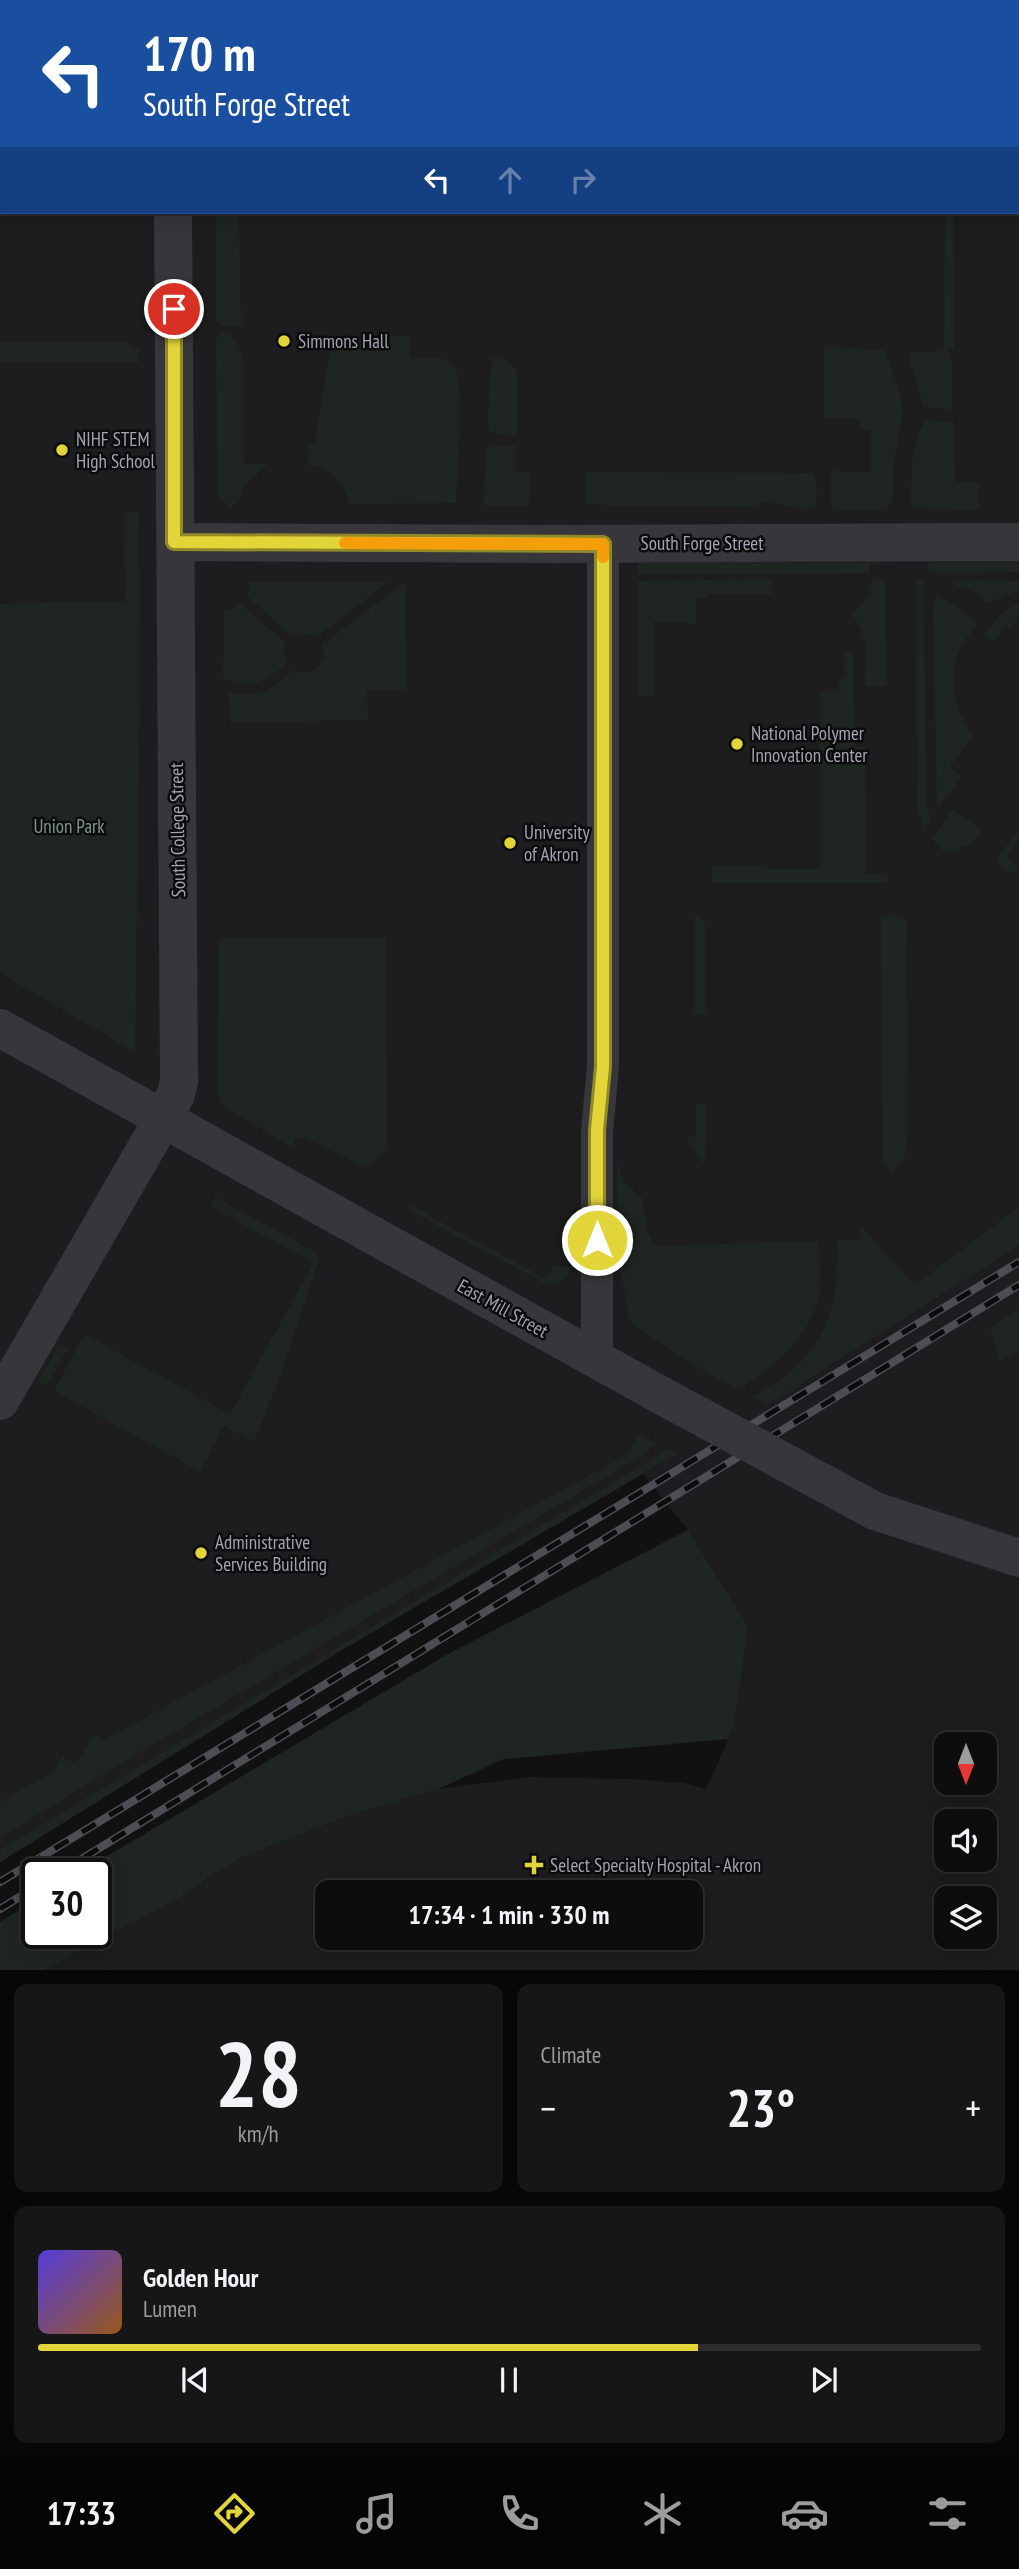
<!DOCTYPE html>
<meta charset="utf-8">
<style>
body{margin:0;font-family:"PT Sans Narrow",sans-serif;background:#161617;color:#f1f3f6;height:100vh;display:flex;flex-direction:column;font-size:26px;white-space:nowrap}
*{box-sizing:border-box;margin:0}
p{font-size:23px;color:#9a9c9e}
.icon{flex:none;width:38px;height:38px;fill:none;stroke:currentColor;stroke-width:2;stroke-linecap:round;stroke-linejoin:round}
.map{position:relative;height:1970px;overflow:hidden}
.sheet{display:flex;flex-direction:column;gap:14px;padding:14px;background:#070708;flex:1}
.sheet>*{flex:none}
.hud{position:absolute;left:0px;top:0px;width:1020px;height:214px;box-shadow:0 4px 18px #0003,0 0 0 2px #2d2d2e;background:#1a4fa0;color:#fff;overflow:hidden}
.needle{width:46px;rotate:180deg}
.fabs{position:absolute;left:934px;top:1732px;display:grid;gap:14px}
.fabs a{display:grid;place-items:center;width:63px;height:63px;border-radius:14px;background:#0d0d0e;box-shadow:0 4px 18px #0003,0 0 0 2px #2d2d2e;font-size:35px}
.speed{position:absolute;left:21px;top:1858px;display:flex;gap:14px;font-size:35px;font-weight:700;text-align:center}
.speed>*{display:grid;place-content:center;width:91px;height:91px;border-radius:50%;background:#0d0d0e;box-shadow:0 4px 18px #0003,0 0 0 2px #2d2d2e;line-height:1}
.speed .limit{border:4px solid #111;border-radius:10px;background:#fff;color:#111}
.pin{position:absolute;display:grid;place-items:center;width:60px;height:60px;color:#fff;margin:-30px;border:4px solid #fff;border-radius:50%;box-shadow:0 2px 7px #0007}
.me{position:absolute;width:77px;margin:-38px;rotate:0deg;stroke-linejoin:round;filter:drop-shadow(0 0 5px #0008)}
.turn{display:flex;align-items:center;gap:24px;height:147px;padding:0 28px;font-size:32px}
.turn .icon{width:91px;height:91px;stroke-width:2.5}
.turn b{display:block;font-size:49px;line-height:60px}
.lanes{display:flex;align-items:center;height:66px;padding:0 28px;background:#0003;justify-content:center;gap:35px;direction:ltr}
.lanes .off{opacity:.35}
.big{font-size:52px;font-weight:700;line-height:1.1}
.sheet .widget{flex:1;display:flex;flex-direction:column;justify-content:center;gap:10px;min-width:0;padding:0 24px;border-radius:14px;background:#161617}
.sheet .dial{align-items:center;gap:0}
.dial b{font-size:91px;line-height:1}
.song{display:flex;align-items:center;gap:21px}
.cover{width:84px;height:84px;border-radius:10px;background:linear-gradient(135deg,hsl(250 70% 55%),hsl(30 70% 35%))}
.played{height:7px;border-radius:4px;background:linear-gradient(90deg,#e1d53a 70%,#2d2d2e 70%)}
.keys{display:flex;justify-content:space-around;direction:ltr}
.heat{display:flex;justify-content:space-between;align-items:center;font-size:38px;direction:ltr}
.sheet .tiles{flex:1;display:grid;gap:14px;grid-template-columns:1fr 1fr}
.widget:last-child{grid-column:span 2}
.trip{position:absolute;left:315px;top:1880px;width:388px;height:70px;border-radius:14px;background:#0d0d0e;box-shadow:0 4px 18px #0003,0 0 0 2px #2d2d2e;font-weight:700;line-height:70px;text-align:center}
.tab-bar{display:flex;height:112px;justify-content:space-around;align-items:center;background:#050506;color:#9a9c9e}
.tab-bar .icon{width:49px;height:49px}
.tab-bar .on{color:#e1d53a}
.tab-bar b{font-size:32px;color:#f1f3f6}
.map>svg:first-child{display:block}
</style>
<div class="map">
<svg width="1019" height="1971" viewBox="0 0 1019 1971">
<rect width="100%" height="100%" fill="#111112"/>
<path fill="#1d1d1f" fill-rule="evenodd" d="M0,0H1019V1970H44L179,1898L212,1875L245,1856L353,1814L438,1789L528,1777L631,1779L684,1783L706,1789L734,1727L748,1626L688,1530L643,1474L342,1650L0,1862ZM2,2H1018V212H2ZM947,1745H985V1783H947ZM947,1822H985V1860H947ZM327,1892H691V1937H327ZM947,1899H985V1937H947Z"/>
<path fill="#1f2622" d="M216,212H239L241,327L221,326L216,321Z
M945,212H953L954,349H947L952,362V409L930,408L923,405L910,362V352L944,351Z
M223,333L230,336L239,346L244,363V463L268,464L245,484L238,503L230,507L218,495L216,346L217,336Z
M339,336H410L411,358C423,358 443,355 453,364C466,375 457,481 456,503L350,504C342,482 332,466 307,465L309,445L314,444L331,346Z
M129,342L130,348H139V362H0V343Z
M824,347L885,350L901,396L902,415L893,467V501L885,510H835L831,505V471L871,472V430H860V418H824Z
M492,358L506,360L517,370V437L490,432L487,426Z
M926,420L954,422L955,482L979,483V510L915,508L911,504C912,476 909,444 926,420Z
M491,445L516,446V472H530L529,505H483L487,450Z
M586,472L814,473L817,491L815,506L805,509L766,502L750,507L602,505L586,503Z
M124,512H139L140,678L135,1052L0,973V604L125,601Z
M1019,561V572L929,573V562Z
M638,563H870V573L638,574Z
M772,579V594H709V598H696V624L654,621V696H638V581Z
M874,579H885L886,686H865C865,660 870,635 852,615L872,592L867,587Z
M951,580L1019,581V590L989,603L972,591L951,583Z
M916,581H924L926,803L931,820L923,827L917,807Z
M250,582H388L317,637L304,632L292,636L247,596Z
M405,582L406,689H367L368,720L230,722L229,692C260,700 270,689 294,670C307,675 318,671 324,658L322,645Z
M937,593L975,621L977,627C945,653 947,702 973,735L950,767L962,777L937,810L933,606Z
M1019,603V616L1011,628L1006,625L994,642L984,635L1000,614Z
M240,604L286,643L284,652L287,663C268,680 248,692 223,678L224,609H232Z
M844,652L853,653L854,747H865L866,874L887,875L889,881L885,883H712V866L766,865L767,869H820V692L839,691V679L845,678Z
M952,809L982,830L971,844L945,853L932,839Z
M1019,828V840L1007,857L1018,867L1014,872L1006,871L996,861Z
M695,915H700L705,923V1014H695Z
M881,915L902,916L907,922L908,1135L904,1160L892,1173L883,1162Z
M229,937L386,938L387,1138C386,1154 377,1164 361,1165L303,1137L295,1139L293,1147L225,1108L220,1101L218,1093L219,938Z
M696,1104H706L705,1163L702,1162L692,1145H688V1137L696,1136Z
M617,1162L625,1183L642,1198L647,1230L654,1246L819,1241C820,1259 822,1278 819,1296C810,1338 772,1367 739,1390L696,1366L632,1324L629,1319L618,1251Z
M215,1197L315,1252L319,1259L277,1384L254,1442L224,1426L201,1472L54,1391L84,1334L230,1414L314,1263L210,1206Z
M410,1205L544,1278H547L553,1266L571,1267C566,1283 558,1286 542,1282L410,1211Z
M1019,1207V1245L768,1405L752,1397C765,1388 781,1380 793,1370C835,1332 837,1293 837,1240H860L861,1227L915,1285Z
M1019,1309V1351L1000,1361L990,1328Z
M59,1346L68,1348L46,1386L38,1381Z
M639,1433L658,1443L638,1458L115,1767L0,1838V1802L55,1771L62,1757L76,1764L94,1735L104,1740L627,1455Z
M669,1449L678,1453L342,1650L0,1862V1850Z
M688,1530L748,1626L734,1727L728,1739L504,1759L438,1789L353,1814L245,1856L212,1875L179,1898L44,1970H0V1922L37,1899V1934H96V1874H77L448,1654Z"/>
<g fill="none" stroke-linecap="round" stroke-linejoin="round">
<path stroke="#37373b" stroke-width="32" d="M169,2V0
M597,1361V1131L603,1067V543"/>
<path stroke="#37373b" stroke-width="38" d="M175,542L556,544L1019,542
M0,1028L655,1392
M0,1401L163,1119L176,1094L179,1081L173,212
M875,1511L1019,1558"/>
<path stroke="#404046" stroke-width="38" d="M0,9H2
M1018,20H1019"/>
<defs>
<path id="rail" d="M57,1874L1019,1285
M0,1882L1019,1262
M0,1909L37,1886"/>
</defs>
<use href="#rail" stroke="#4d4d53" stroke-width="8"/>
<use href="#rail" stroke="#0c0c0d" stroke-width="5" stroke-dasharray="16" stroke-linecap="butt"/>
<path stroke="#37373b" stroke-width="38" d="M655,1392L875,1511"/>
</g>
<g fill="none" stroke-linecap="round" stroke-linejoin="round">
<defs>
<path id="route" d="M174,309V542L603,544V1067L597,1130V1240"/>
</defs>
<use href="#route" stroke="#928a26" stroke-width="18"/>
<use href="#route" stroke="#e1d53a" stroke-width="12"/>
<path stroke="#f59e0b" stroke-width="12" d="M345,543L603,544V557"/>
</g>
<g fill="#e1d53a" stroke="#0c0c0d" stroke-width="2.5">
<circle cx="284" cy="341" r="7"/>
<circle cx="62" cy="450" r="7"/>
<circle cx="737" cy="744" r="7"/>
<circle cx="510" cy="843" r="7"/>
<circle cx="201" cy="1553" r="7"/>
<path d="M530.5 1854.5h7v7h7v7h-7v7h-7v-7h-7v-7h7z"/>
</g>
<g text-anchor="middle" stroke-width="5" stroke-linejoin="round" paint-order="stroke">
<g font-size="19" fill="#a3a4b1" stroke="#0c0c0d" text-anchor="start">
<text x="298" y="348">Simmons Hall</text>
<text x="76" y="446">NIHF STEM<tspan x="76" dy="22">High School</tspan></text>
<text x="751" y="740">National Polymer<tspan x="751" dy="22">Innovation Center</tspan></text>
<text x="524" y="839">University<tspan x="524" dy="22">of Akron</tspan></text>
<text x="215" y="1549">Administrative<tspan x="215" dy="22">Services Building</tspan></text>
<text x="550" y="1872">Select Specialty Hospital - Akron</text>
</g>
<g font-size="19" fill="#a3a4b1" stroke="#0c0c0d">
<text x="702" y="550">South Forge Street</text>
<text transform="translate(177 830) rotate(-91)" y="7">South College Street</text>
<text transform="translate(503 1308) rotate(29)" y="7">East Mill Street</text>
</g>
<g font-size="19" fill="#7b9b86" stroke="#0c0c0d">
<text x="69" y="833">Union Park</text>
</g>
</g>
</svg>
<div class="fabs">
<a><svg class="needle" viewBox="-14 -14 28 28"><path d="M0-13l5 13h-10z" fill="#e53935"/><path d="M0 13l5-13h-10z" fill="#9a9c9e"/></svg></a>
<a><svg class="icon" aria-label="sound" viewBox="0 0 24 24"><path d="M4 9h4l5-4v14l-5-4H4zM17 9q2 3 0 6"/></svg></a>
<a><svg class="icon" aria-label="layers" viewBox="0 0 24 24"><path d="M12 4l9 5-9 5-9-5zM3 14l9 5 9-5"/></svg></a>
</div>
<div class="speed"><div class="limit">30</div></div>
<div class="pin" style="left:174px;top:309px;background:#d93025"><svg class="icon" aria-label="arrive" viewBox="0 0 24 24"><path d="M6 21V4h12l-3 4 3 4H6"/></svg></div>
<svg class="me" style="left:597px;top:1240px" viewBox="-20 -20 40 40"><circle r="17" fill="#e1d53a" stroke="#fff" stroke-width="3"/><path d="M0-11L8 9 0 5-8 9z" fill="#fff"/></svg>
<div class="trip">17:34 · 1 min · 330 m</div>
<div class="hud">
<div class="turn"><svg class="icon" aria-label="left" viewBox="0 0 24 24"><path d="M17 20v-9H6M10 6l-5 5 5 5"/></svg><div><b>170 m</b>South Forge Street</div></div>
<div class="lanes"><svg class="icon" aria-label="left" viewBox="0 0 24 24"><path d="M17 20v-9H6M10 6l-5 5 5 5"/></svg><svg class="icon off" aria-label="ahead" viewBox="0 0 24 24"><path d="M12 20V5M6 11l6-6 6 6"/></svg><svg class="icon off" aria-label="right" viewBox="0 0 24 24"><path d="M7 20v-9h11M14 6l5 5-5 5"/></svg></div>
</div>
</div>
<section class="sheet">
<div class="tiles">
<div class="widget dial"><b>28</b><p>km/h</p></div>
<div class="widget"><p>Climate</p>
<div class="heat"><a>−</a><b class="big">23°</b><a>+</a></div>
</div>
<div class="widget">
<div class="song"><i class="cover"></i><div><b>Golden Hour</b><p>Lumen</p></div></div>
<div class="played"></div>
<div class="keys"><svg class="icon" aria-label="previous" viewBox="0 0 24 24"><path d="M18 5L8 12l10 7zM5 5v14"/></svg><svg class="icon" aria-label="pause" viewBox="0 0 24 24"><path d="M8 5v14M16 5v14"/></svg><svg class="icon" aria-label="next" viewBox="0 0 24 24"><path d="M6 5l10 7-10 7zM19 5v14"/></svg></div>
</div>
</div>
</section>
<nav class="tab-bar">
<b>17:33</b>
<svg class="icon on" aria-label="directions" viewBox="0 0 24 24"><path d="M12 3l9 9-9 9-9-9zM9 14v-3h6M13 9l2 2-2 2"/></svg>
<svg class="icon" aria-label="music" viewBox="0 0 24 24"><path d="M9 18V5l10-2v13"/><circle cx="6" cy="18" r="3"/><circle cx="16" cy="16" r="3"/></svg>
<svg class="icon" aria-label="phone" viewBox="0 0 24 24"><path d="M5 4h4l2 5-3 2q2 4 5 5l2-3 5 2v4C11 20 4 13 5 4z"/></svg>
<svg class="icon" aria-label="climate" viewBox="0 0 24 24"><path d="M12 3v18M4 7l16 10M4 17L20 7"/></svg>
<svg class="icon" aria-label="car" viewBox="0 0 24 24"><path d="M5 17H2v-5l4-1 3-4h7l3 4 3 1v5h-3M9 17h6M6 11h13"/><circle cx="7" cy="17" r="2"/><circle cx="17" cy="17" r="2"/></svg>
<svg class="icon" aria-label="filters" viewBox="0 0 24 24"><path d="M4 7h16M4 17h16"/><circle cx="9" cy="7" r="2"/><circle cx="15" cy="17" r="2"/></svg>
</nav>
